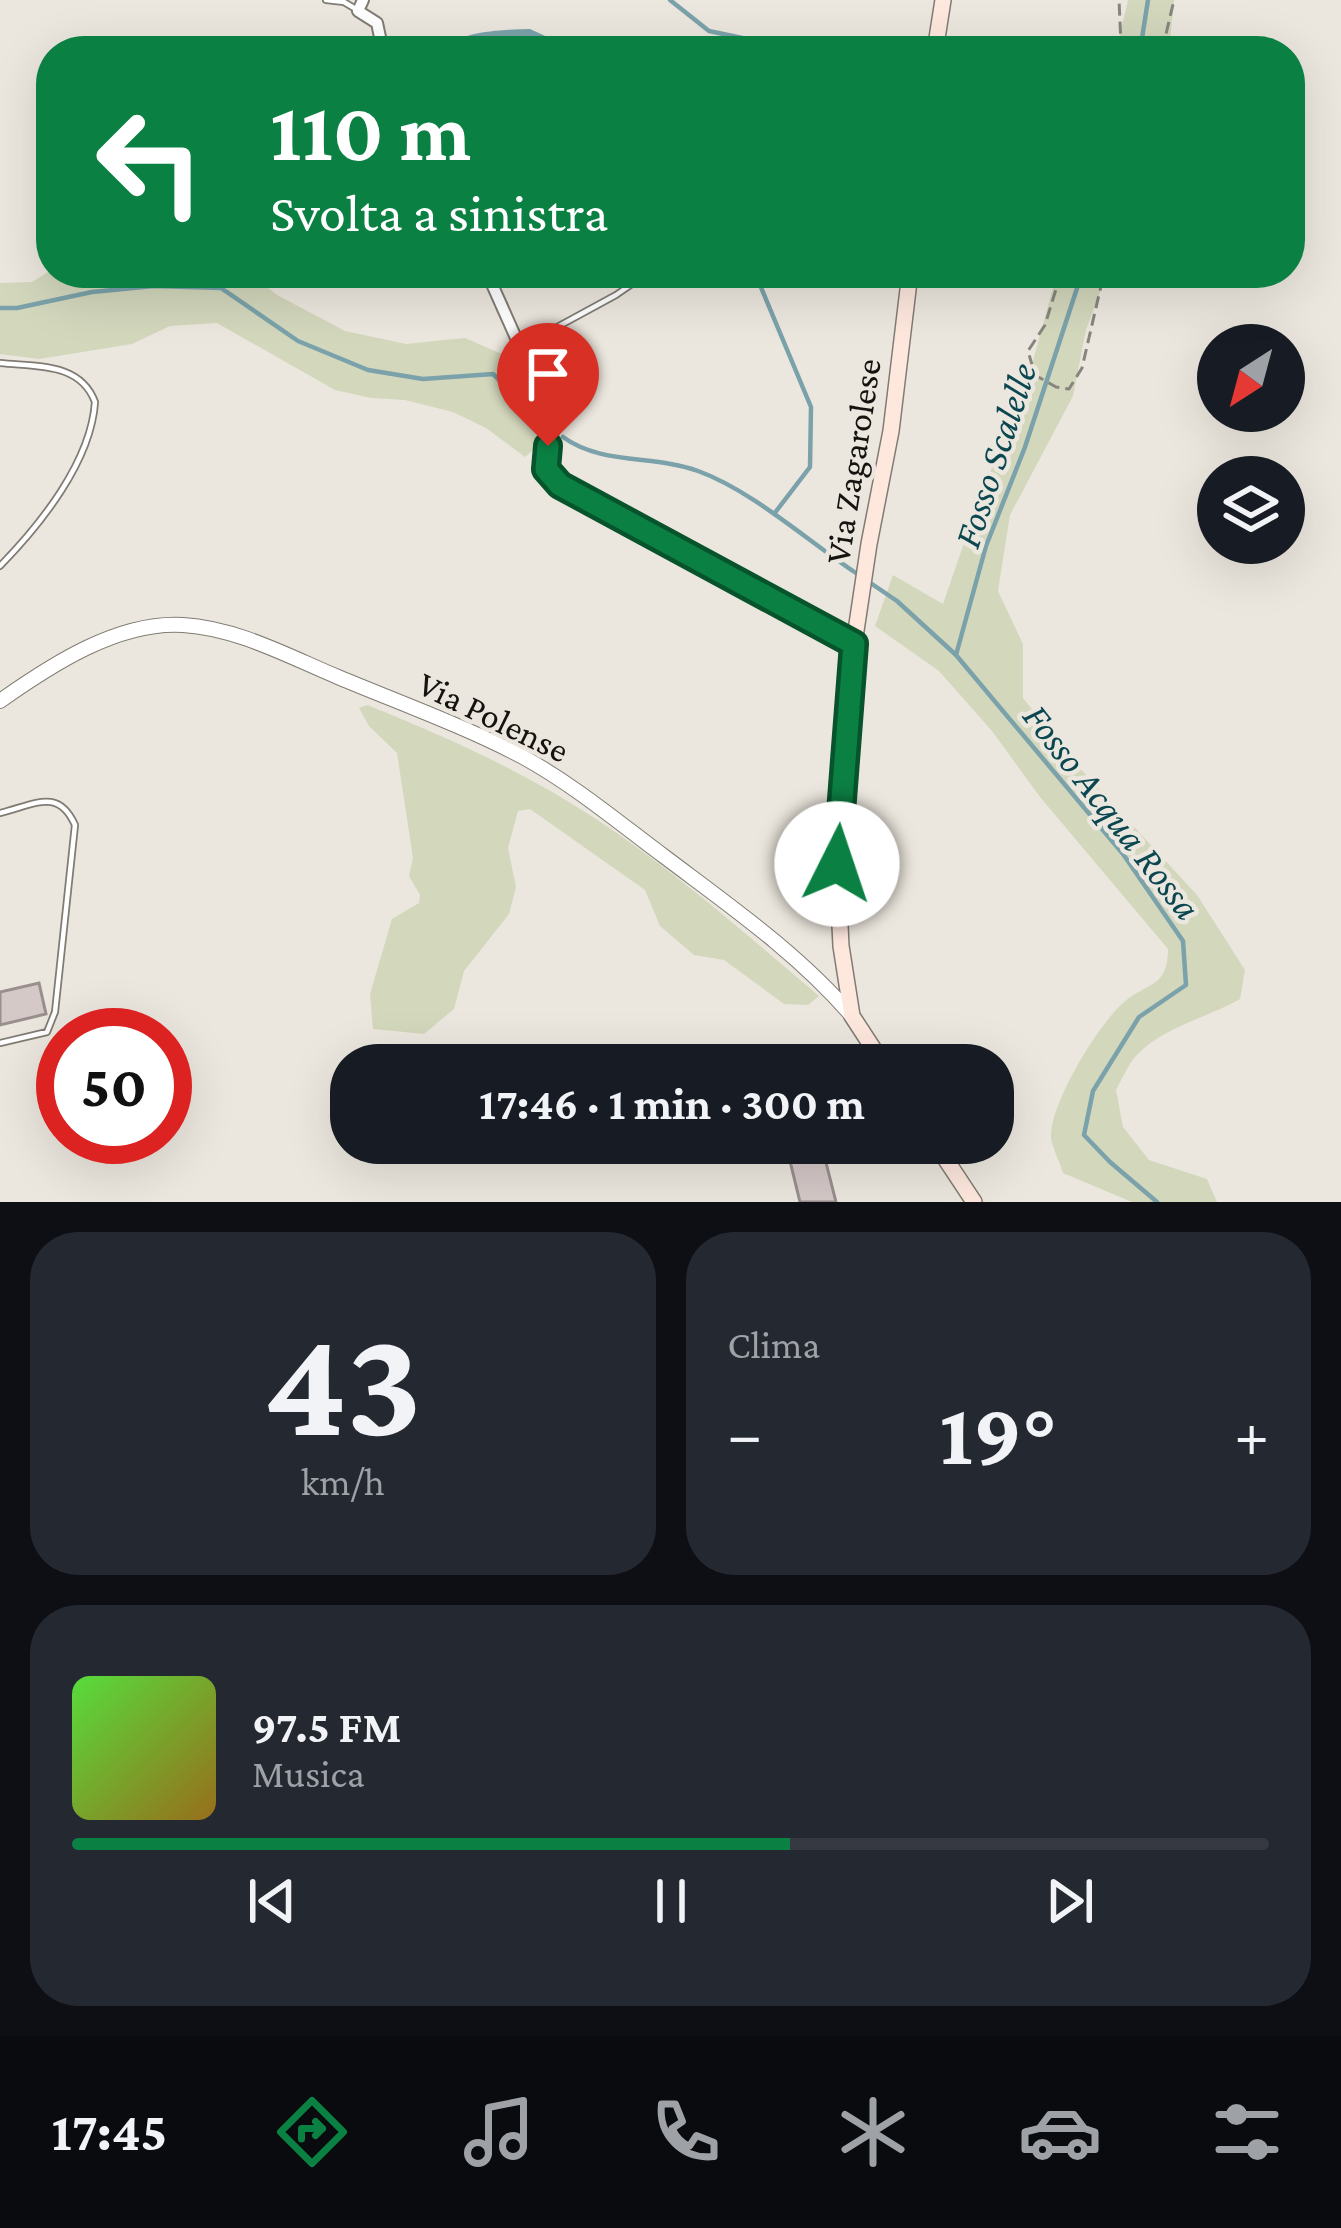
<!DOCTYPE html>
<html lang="it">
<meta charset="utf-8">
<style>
body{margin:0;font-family:"Crimson Pro",serif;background:#242831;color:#f1f3f6;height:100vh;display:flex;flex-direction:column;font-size:45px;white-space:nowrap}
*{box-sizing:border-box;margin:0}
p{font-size:39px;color:#9ea1a6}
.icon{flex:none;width:66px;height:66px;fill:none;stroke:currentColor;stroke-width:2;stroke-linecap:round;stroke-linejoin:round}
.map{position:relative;height:1202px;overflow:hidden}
.details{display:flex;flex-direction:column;gap:30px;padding:30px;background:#0d0f14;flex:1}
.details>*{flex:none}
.top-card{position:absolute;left:36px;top:36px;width:1269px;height:252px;border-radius:48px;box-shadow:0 12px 48px #0002;background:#0b8043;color:#fff;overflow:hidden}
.needle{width:78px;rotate:216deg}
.tools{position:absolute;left:1197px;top:324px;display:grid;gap:24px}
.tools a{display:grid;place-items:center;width:108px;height:108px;border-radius:50%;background:#171b24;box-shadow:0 12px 48px #0002;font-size:60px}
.speed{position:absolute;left:36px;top:1008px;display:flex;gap:24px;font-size:60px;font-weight:700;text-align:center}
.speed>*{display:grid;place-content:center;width:156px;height:156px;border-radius:50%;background:#171b24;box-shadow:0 12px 48px #0002;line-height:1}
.speed .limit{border:18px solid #d22;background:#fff;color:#111}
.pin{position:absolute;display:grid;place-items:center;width:102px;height:102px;color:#fff;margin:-123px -51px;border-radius:50% 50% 50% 0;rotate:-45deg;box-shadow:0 0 12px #0007}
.pin .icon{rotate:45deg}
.me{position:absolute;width:132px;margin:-66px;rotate:4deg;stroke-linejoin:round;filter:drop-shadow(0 0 9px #0008)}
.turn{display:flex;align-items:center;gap:42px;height:252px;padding:0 36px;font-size:54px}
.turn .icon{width:156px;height:156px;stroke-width:2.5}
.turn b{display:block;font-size:84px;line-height:102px}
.big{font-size:90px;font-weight:700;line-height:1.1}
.details .tile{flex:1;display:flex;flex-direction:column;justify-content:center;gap:18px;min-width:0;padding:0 42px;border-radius:48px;background:#242831}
.details .dial{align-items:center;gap:0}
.dial b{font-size:156px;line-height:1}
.song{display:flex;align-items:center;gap:36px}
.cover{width:144px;height:144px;border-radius:18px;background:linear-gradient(135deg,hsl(110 70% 55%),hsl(40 70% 35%))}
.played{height:12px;border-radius:6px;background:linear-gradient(90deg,#0b8043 60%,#363941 60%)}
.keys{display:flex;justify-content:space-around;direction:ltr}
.heat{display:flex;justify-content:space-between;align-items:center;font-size:66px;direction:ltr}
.details .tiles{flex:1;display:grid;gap:30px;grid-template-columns:1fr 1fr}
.tile:last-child{grid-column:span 2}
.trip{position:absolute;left:330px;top:1044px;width:684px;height:120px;border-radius:48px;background:#171b24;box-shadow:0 12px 48px #0002;font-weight:700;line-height:120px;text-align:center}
.menu{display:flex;height:192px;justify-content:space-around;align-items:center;background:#090b0e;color:#9ea1a6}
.menu .icon{width:84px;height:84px}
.menu .on{color:#0b8043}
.menu b{font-size:54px;color:#f1f3f6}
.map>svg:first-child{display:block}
</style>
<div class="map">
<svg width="1341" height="1202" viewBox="0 0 1341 1202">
<rect width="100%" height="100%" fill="#ece7de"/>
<path fill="#d3d7bc" d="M1128,0H1174L1169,51H1116Z
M51,270V273H249L277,295L345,331L406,344L465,338L502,354L549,410L553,422L545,439L525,457L486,428L453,412L405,400L371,398L335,390L217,323L170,326L132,344L39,359L0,354V283L32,282Z
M1057,273H1107L1086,330L1073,396L1010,515L998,591L1023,644V698L1078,766L1197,895L1245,970L1240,999C1207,1018 1162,1027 1136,1056C1128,1065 1122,1079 1116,1090L1123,1127L1149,1160L1207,1179L1217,1202H1132L1063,1173C1060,1162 1052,1148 1051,1137C1050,1103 1098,1025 1123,1003C1147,982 1168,988 1168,949L1040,797L992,731L939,671L875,626L893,575L943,604L974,514L1033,361Z
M367,705C447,737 525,772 596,819C675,871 747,935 819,996L808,1005L784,1004L724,960L694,955L660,926L645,890L530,809L518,811L508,848L516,887L509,914L464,971L454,1009L424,1034L373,1029L370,994L392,919L419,903L420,895L409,876L413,858L397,753L369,726L359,708Z"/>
<path fill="#7ba2aa" d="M530,29L578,51H435C464,31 495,30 530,29Z"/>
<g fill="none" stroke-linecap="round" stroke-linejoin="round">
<path stroke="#7ba2aa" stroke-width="4.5" d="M670,0L709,31L771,44L785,51
M1140,51L1148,0
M755,273L811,407L810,467L774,514
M0,308H17L92,292L154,286L221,288L298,341L368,370L423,379L493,374L547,425
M563,437C601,465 655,455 698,471C751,490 808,541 856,573
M869,582L897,601L956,655L1123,854L1183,941L1186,985L1139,1017L1093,1091L1084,1135L1110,1162L1157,1202
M956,655L986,546L1025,447L1082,273"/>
</g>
<path fill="#d5c9c8" stroke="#9a8f8e" stroke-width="3" d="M39,983L46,1014L0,1025V992Z
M796,1143H821L836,1202H800L788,1153L798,1151Z"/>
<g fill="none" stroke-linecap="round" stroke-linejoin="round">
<defs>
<path id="service" d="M326,0L344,2L354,8
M529,353L548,332L616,295L648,273
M0,363C36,367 80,362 95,402C91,462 40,525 0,566
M0,813C34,805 58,787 75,825L55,1012L47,1032L0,1043"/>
<path id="minor" d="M363,0L358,11L377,23L383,51
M487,273L516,338L558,410C558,438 533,453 554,480L854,644"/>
<path id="tertiary" d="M0,701C51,665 118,621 183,625C237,628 290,657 338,677C400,703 464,726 523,757C574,785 618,822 665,857C730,906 799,954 852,1016"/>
<path id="secondary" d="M935,51L943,0
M884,1065L852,1016L841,946L837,864L854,644L869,544L891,431L910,273
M935,1143L974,1202"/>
</defs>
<use href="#service" stroke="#807c74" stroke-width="8"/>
<use href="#minor" stroke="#807c74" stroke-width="14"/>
<use href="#tertiary" stroke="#807c74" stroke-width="16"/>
<use href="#secondary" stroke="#807c74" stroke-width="18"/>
<path stroke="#88847e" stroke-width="3" stroke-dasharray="12 6" stroke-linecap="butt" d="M1118,51L1121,44L1119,0
M1162,51L1174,0
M1061,273L1045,325L1028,351L1035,375L1056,387L1069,389L1082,368L1104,273"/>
<use href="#service" stroke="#fff" stroke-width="4.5"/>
<use href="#minor" stroke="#fff" stroke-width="10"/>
<use href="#tertiary" stroke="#fff" stroke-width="14"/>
<use href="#secondary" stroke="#fee8de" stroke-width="15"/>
</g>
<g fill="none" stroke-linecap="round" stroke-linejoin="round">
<defs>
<path id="route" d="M548,446L546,469L560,485L854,644L837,864"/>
</defs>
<use href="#route" stroke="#07532c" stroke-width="30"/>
<use href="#route" stroke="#0b8043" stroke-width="21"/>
</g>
<g text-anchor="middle" stroke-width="9" stroke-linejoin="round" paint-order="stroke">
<g font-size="36" fill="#151310" stroke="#ece7de">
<text transform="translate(852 461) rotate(-81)" y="13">Via Zagarolese</text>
<text transform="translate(494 716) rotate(26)" y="13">Via Polense</text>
</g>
<g font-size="39" font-style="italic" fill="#0a4750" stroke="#ece7de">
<text transform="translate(994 455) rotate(-72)" y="14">Fosso Scalelle</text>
<text transform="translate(1113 811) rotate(52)" y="14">Fosso Acqua Rossa</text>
</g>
</g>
</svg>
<div class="tools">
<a><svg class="needle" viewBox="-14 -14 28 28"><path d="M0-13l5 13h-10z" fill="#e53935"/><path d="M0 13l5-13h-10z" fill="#9ea1a6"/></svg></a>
<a><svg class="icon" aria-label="layers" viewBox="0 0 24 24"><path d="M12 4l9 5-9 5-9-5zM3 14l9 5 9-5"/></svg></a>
</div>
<div class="speed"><div class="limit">50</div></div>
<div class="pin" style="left:548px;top:446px;background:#d93025"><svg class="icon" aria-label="arrive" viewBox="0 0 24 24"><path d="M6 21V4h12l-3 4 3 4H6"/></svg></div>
<svg class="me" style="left:837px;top:864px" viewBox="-20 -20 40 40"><circle r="19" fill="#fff"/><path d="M0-13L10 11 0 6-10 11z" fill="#0b8043"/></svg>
<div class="trip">17:46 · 1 min · 300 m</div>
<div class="top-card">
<div class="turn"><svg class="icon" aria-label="left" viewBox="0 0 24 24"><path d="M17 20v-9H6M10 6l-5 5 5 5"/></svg><div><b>110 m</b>Svolta a sinistra</div></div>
</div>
</div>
<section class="details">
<div class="tiles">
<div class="tile dial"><b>43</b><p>km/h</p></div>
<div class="tile"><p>Clima</p>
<div class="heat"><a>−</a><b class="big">19°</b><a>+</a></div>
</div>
<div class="tile">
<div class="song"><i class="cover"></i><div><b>97.5 FM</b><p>Musica</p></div></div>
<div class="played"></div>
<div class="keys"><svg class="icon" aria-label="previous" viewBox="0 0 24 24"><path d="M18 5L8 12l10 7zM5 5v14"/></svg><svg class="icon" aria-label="pause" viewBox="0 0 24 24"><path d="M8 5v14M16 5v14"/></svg><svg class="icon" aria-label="next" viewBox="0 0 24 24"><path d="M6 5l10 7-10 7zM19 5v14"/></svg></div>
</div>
</div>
</section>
<nav class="menu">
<b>17:45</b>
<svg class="icon on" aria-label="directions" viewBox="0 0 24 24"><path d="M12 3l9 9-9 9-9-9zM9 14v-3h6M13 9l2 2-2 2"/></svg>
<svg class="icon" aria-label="music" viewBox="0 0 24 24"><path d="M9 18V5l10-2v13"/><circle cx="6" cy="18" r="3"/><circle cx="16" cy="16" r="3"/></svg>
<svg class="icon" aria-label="phone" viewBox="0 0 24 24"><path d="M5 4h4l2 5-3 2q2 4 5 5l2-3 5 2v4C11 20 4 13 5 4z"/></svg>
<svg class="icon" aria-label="climate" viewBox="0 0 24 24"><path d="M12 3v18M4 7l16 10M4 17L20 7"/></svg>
<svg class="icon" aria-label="car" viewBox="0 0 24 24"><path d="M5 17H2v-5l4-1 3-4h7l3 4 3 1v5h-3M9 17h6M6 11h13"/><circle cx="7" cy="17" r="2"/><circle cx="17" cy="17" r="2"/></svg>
<svg class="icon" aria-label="filters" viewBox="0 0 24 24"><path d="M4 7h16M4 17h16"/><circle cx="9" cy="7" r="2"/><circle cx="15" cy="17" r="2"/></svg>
</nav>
